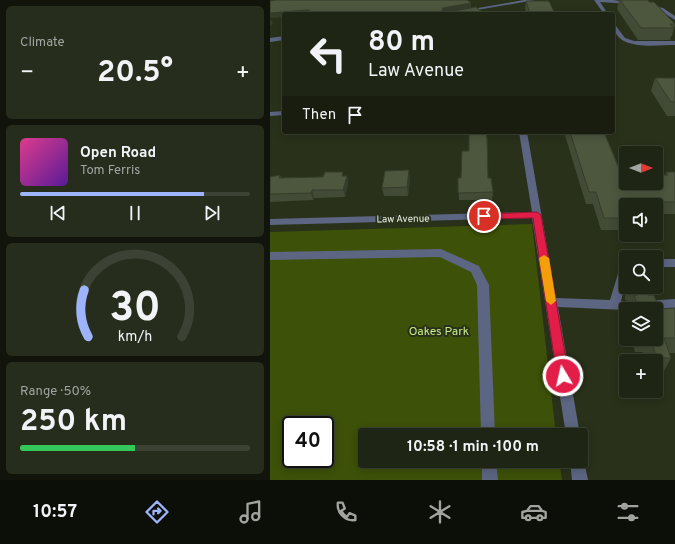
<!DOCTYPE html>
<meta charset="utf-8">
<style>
body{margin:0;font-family:Overpass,sans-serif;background:#272d1d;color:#f1f3f6;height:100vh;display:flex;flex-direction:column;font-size:15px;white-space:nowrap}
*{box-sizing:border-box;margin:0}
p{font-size:13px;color:#a1a5a0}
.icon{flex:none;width:22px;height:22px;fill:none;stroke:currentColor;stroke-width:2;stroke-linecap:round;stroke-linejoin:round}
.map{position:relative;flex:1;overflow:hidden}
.drawer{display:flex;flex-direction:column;gap:6px;padding:6px;background:#11140b;width:270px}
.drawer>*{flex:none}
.banner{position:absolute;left:12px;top:12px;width:333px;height:122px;border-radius:4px;box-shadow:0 2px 10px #0003,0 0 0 1px #3c4234;background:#1f2514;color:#f1f3f6;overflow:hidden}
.needle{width:26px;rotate:90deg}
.tools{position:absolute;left:349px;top:146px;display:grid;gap:8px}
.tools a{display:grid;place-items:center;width:44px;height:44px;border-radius:4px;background:#1f2514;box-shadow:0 2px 10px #0003,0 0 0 1px #3c4234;font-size:20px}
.speed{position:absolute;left:12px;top:416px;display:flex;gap:8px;font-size:20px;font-weight:700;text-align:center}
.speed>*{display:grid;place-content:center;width:52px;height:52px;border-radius:50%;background:#1f2514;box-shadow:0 2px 10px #0003,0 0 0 1px #3c4234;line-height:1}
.speed .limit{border:2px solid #111;border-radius:6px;background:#fff;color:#111}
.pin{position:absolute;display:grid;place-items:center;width:34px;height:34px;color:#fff;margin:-17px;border:2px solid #fff;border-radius:50%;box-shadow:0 1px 4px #0007}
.me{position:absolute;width:44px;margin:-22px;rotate:351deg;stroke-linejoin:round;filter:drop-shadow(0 0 3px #0008)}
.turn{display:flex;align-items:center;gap:14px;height:84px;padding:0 20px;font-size:18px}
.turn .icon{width:52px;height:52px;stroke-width:2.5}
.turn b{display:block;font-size:28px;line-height:34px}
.then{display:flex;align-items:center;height:38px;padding:0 20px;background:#0003;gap:8px;font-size:15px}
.big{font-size:30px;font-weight:700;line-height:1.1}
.drawer .card{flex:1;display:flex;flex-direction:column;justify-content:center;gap:6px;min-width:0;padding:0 14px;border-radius:6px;background:#272d1d}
.drawer .dial{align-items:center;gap:0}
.dial svg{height:104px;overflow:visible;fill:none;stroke:#3c4234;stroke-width:7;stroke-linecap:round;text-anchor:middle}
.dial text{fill:#f1f3f6;stroke:none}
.song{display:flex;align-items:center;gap:12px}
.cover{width:48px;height:48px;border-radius:6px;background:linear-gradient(135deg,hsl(330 70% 55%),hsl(270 70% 35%))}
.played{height:4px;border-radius:2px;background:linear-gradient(90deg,#9db4fd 80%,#3c4234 80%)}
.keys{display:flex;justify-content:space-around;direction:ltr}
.heat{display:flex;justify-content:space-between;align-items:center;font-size:22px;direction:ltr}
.charge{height:6px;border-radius:3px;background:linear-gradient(90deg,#34c759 50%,#3c4234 0)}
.trip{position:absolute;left:88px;top:428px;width:230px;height:40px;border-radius:4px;background:#1f2514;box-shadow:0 2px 10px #0003,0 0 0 1px #3c4234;font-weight:700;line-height:40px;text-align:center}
.tabs{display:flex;height:64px;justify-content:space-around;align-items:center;background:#0c0f08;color:#a1a5a0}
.tabs .icon{width:28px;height:28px}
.tabs .current{color:#9db4fd}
.tabs b{font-size:18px;color:#f1f3f6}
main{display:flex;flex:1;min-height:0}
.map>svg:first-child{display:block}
</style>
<main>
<section class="drawer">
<div class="card"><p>Climate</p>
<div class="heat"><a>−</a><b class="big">20.5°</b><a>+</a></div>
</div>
<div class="card">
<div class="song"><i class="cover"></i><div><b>Open Road</b><p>Tom Ferris</p></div></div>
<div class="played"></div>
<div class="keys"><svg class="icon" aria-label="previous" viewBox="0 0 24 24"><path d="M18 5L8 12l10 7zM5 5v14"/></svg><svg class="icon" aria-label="pause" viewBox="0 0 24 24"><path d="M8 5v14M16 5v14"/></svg><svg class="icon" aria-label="next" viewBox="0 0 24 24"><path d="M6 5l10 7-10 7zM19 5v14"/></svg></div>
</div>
<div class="card dial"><svg viewBox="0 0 100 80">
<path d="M14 69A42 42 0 1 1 86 69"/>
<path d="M14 69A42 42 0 0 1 11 33" stroke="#9db4fd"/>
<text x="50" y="56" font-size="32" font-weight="700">30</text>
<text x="50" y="72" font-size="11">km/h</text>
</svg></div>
<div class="card"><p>Range · 50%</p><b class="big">250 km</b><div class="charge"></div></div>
</section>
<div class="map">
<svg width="405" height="480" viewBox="0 0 405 480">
<rect width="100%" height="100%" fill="#29311a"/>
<path fill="#3d5108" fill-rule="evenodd" d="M262,224L286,435H95V461H289L292,480H0V232ZM21,425H55V459H21Z"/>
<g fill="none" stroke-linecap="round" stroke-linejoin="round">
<path fill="#5c6581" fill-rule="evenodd" d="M254,0H265L184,14H173Z
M324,0H343L364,3L362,4L330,2L338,14H334Z
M380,5L393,8L405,16V20L389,10L378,7Z
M343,22L355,38L364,41H405V45C385,45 343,52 343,22Z
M14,36V40L0,42V38Z
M14,111V115L0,116V112Z
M249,132H257L286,298L340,300L351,264L352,261L356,260V283L351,301L361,303L363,306L361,309H356V310L288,307L310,435H296L262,218L0,225V219L262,212Z
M171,249L209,266L219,285L225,435H211L207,285L201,272L170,257L0,260V252Z
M386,259H405V267H386Z
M405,299V309H372L370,306L372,303L376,301Z
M311,455L314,461L318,480H302L300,461H311Z
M212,461H226L228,480H212Z"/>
</g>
<path fill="#424b35" d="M349,0H378L405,24L402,36H401L400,40H368L347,9Z
M256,1L285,14H257L255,9Z
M385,78H405V116H397L381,91Z
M294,132H334L356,183L395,175L396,172H405V214H386V205H356V214H355L356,218L352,230H331L323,204H316Z
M199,151L218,178L223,192L222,200H189L188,178H191Z
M10,175L11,178L77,176L78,184L75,197L44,198L43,200L0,202V177Z
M140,179L138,196H114L112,188Z
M357,287H379L377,294L389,309L405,308V353H399L401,358L393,373H386V361H376L373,352H365L361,339H386V309H359L362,302H361L355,300V292Z"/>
<path fill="#363d2b" d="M201,3V8L173,13L172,11L173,8Z
M39,10L40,14H14V17L0,18V13Z
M0,20H1L3,24L0,25Z
M139,170L140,179L138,196L137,187Z
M77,176L78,184L75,197L73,190Z
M42,190L44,198L43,200L41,193Z
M379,287L374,300L375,292Z"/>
<path fill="#4d573e" stroke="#363d2b" d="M6,0H197L201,3L173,8L172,11H184L206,7L215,14H42L39,10L0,13V1Z
M350,0H378L379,2H384L405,24H400L403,28H371Z
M256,1H279L285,14H260Z
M385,78H405V102H401Z
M199,132H216L217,138L218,178H221L223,192L188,193V178H191L192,151H199Z
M300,132H334L348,166H355L356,169V183H386V175H398L396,172H405V202H354L356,208H352L356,218H334L326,192H319Z
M139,170L137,187L112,188L115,171Z
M55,172H73L72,176H77L73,190H42L41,193L0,194V177L10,175L9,178L53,177Z
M368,287H379L375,292L378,295H384L389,309L405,308V338H394L401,358H387L380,339H386V309H369L364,295H368L370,290Z"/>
<path fill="#e11d48" stroke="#92132f" d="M267,212L271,215L299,376L297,380L293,381L289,380L287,376L263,218L214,219L210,216L214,214Z"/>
<path fill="#f59e0b" d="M274,255L279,258L286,301L281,305L276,301L269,258Z"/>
<g text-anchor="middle" stroke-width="4" stroke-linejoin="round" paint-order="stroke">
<g font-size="10" fill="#ebf1e3" stroke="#29311a">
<text transform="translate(133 218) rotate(-1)" y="4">Law Avenue</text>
</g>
<g font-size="12" fill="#c5e886" stroke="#29311a">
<text x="169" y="335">Oakes Park</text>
</g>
</g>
</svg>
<div class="tools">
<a><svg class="needle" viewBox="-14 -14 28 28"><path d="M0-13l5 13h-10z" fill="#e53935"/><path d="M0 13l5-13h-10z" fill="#a1a5a0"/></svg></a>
<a><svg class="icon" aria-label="sound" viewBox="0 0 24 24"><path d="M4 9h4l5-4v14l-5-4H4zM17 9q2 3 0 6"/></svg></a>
<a><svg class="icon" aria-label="search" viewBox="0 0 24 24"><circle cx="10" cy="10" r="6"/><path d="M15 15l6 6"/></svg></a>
<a><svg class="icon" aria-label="layers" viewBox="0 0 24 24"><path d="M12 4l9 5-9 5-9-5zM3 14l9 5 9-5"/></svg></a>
<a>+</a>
</div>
<div class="speed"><div class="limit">40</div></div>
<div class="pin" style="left:214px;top:216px;background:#d93025"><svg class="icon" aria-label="arrive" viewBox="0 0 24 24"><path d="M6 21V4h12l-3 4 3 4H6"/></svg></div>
<svg class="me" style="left:293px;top:376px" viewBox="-20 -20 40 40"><circle r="17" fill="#e11d48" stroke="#fff" stroke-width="3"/><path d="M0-11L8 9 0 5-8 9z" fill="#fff"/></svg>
<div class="trip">10:58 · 1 min · 100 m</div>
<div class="banner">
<div class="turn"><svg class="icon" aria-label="left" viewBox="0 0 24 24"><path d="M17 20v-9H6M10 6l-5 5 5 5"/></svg><div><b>80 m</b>Law Avenue</div></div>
<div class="then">Then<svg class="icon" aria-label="arrive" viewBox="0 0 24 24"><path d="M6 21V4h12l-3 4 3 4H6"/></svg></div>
</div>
</div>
</main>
<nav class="tabs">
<b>10:57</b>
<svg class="icon current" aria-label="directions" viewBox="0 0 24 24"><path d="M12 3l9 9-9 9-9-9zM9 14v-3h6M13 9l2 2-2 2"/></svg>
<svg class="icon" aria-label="music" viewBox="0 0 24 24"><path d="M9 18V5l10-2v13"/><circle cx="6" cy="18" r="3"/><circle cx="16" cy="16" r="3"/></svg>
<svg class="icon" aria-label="phone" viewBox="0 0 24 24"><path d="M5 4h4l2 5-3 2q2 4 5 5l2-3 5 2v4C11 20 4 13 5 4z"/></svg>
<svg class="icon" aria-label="climate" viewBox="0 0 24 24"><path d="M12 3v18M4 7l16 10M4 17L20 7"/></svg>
<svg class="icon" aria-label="car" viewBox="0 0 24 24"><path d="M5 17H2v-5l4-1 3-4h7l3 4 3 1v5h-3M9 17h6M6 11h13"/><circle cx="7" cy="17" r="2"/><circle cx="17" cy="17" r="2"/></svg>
<svg class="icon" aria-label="filters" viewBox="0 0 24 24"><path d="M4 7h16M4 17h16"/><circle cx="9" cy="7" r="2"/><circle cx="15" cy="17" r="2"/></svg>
</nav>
